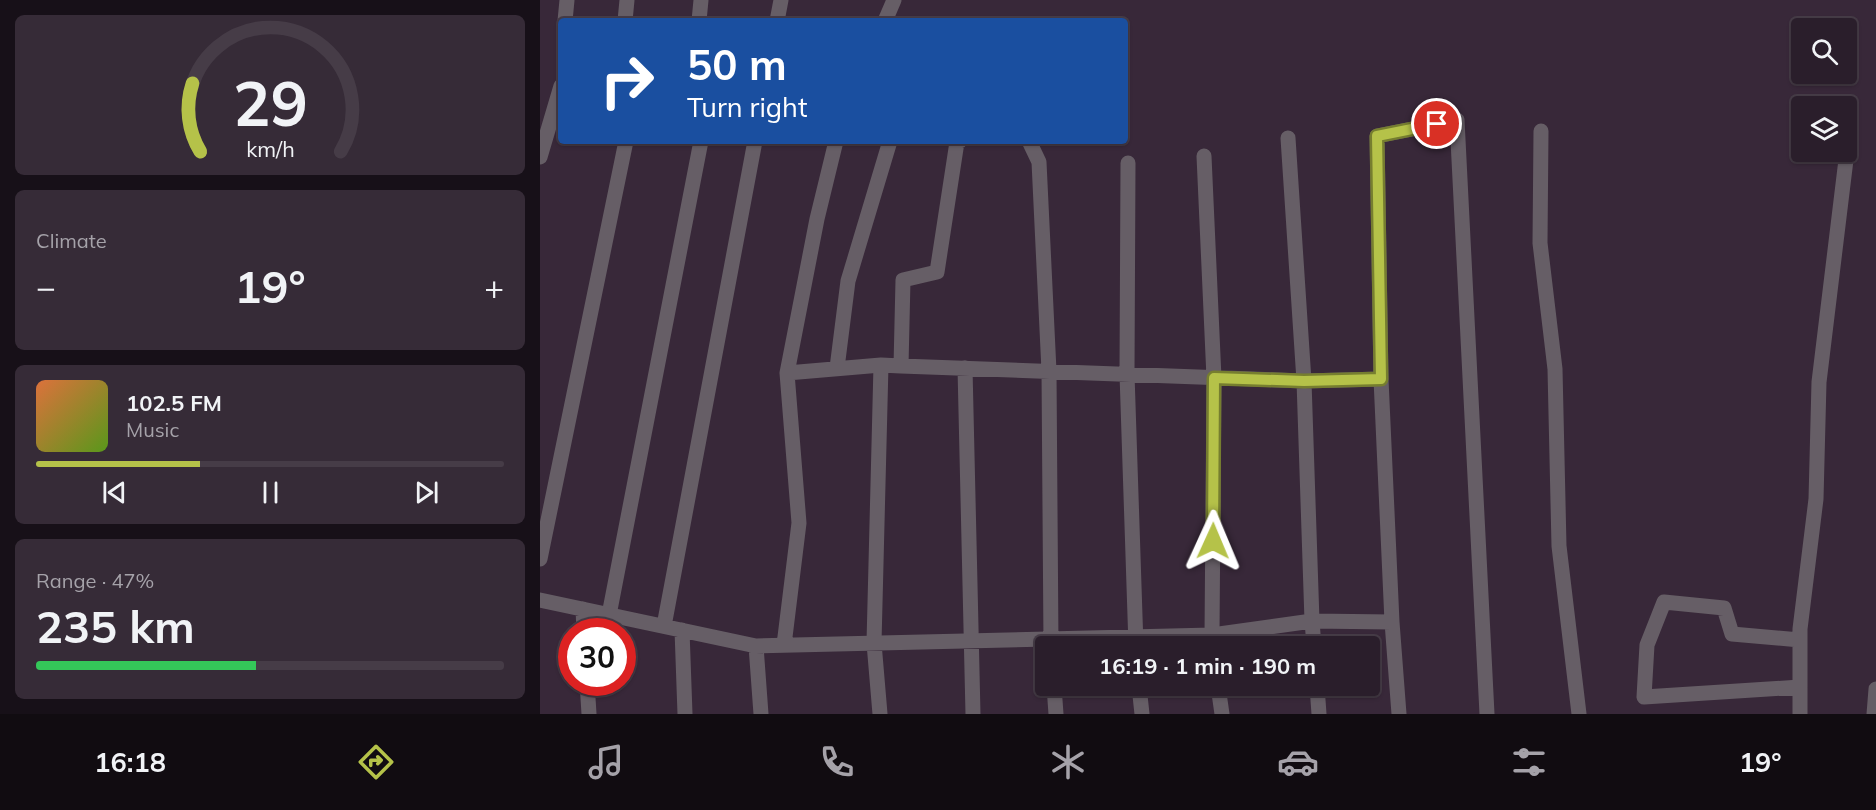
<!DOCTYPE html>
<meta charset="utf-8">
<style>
body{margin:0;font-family:Mulish,sans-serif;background:#362b37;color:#f1f3f6;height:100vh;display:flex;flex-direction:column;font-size:22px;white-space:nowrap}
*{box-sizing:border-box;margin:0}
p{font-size:20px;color:#a5a2a9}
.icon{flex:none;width:33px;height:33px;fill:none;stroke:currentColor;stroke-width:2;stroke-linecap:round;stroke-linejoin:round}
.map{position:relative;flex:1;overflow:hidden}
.sheet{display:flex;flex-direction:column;gap:15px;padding:15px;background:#171018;width:540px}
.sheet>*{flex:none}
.hud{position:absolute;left:18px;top:18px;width:570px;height:126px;border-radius:6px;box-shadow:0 2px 4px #0004,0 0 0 2px #463c47;background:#1a4fa0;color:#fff;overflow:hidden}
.controls{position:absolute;left:1251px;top:18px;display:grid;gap:12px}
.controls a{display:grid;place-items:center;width:66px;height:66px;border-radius:6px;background:#2a1e2b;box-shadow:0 2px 4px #0004,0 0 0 2px #463c47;font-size:30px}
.speed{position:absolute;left:18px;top:618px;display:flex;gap:12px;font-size:30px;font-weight:700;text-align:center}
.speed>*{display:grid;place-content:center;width:78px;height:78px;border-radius:50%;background:#2a1e2b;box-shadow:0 2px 4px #0004,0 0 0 2px #463c47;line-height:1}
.speed .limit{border:9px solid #d22;background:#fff;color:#111}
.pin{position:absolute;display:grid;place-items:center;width:51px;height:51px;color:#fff;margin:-26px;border:3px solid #fff;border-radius:50%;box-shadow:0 2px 6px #0007}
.me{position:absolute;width:66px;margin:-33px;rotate:1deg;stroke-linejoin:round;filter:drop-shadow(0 0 4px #0008)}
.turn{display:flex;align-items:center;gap:21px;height:126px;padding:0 30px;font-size:27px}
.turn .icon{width:78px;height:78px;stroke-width:2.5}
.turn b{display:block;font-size:42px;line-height:51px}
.big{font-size:45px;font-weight:700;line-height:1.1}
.sheet .tile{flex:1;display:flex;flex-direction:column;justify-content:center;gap:9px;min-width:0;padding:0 21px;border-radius:9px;background:#362b37}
.sheet .dial{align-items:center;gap:0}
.dial svg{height:156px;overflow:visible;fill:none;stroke:#463c47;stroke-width:7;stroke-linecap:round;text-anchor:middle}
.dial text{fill:#f1f3f6;stroke:none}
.song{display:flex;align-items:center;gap:18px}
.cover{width:72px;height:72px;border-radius:9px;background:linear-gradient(135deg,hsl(20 70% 55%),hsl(90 70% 35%))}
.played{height:6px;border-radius:3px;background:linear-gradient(90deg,#b5c249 35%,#463c47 35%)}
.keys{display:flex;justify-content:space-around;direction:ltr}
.heat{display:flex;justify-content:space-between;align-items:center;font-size:33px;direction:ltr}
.charge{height:9px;border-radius:4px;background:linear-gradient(90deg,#34c759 47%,#463c47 0)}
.trip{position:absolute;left:495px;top:636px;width:345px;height:60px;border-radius:6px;background:#2a1e2b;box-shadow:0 2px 4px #0004,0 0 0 2px #463c47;font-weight:700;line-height:60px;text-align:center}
.tabs{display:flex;height:96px;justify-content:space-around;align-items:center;background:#110c11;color:#a5a2a9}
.tabs .icon{width:42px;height:42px}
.tabs .selected{color:#b5c249}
.tabs b{font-size:27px;color:#f1f3f6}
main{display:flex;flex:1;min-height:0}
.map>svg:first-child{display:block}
</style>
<main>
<section class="sheet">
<div class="tile dial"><svg viewBox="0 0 100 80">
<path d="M14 69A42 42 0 1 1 86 69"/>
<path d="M14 69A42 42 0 0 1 10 34" stroke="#b5c249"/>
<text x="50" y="56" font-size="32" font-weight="700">29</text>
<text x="50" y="72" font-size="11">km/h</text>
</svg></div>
<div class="tile"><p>Climate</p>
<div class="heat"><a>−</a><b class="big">19°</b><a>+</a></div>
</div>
<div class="tile">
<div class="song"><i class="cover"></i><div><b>102.5 FM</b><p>Music</p></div></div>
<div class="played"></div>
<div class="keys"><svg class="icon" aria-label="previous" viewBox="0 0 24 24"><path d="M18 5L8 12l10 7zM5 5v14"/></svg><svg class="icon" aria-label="pause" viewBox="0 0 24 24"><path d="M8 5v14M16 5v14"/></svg><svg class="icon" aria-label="next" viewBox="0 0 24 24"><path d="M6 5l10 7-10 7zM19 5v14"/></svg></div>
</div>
<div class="tile"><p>Range · 47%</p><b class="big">235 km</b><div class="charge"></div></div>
</section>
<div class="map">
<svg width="1336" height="714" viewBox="0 0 1336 714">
<rect width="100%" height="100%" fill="#382839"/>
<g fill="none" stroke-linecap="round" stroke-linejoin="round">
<path stroke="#665e66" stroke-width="15" d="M25,21L27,0
M85,21L87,0
M159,21L161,0
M237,21L241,0
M345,21L354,0
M1001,131L1000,243L1015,369L1019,546L1039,714
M748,138L764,381L841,379L852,622L772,621L774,646
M489,141L499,162L509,371L511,646
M0,157L21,86
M588,163L587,374L596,646
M361,366L363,280L397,272L417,142L420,141
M297,368L308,281L350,141
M425,368L433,714
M247,373L341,365
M841,379L837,136L917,120L947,714
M0,559L86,141
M0,600L216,646L221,714
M43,609L44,632
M69,615L161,141
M852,622L859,714
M124,626L215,141
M142,630L145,714
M244,645L259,523L247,373L277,219L296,141
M216,646L672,635L673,646
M47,682L49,714
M514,686L516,714
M599,686L602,714
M678,686L682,714
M777,686L779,714
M1260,687L1104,697L1107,645L1124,602L1184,608L1192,634L1260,640
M340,714L334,643L341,365L361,366L764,381L772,621L672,635L674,378L664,156
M1260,714V629L1276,499L1279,382L1309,135
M1334,714L1336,689"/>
</g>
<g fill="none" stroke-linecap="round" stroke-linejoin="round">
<defs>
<path id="route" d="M673,541L674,378L764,381L841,379L837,136L897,124"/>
</defs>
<use href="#route" stroke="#767e2f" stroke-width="15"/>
<use href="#route" stroke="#b5c249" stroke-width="10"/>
</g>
</svg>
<div class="controls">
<a><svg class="icon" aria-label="search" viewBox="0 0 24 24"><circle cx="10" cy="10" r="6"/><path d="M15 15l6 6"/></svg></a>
<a><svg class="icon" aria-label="layers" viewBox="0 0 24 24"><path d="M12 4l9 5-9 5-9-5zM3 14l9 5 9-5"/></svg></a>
</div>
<div class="speed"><div class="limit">30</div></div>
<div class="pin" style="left:897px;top:124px;background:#d93025"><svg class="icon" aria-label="arrive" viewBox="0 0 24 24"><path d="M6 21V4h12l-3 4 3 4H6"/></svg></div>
<svg class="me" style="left:673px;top:541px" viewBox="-20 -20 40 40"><path d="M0-17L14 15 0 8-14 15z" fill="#b5c249" stroke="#fff" stroke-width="4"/></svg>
<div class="trip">16:19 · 1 min · 190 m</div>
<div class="hud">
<div class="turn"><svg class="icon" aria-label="right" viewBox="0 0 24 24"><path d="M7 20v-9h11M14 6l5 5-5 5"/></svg><div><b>50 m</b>Turn right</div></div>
</div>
</div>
</main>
<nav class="tabs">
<b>16:18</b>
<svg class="icon selected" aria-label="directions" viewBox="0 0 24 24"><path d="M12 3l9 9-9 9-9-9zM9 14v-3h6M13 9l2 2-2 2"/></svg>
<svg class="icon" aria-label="music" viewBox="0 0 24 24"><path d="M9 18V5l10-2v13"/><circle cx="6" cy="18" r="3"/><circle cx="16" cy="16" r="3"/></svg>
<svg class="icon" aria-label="phone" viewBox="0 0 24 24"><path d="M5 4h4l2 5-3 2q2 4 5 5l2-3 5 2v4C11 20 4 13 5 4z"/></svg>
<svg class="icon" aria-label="climate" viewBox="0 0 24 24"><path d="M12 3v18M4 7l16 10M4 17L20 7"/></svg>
<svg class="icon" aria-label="car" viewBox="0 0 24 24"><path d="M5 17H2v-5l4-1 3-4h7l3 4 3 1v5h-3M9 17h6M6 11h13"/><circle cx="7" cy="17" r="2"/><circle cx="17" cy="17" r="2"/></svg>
<svg class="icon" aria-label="filters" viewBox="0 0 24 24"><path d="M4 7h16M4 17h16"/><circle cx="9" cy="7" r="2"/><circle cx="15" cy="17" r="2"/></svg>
<b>19°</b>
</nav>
